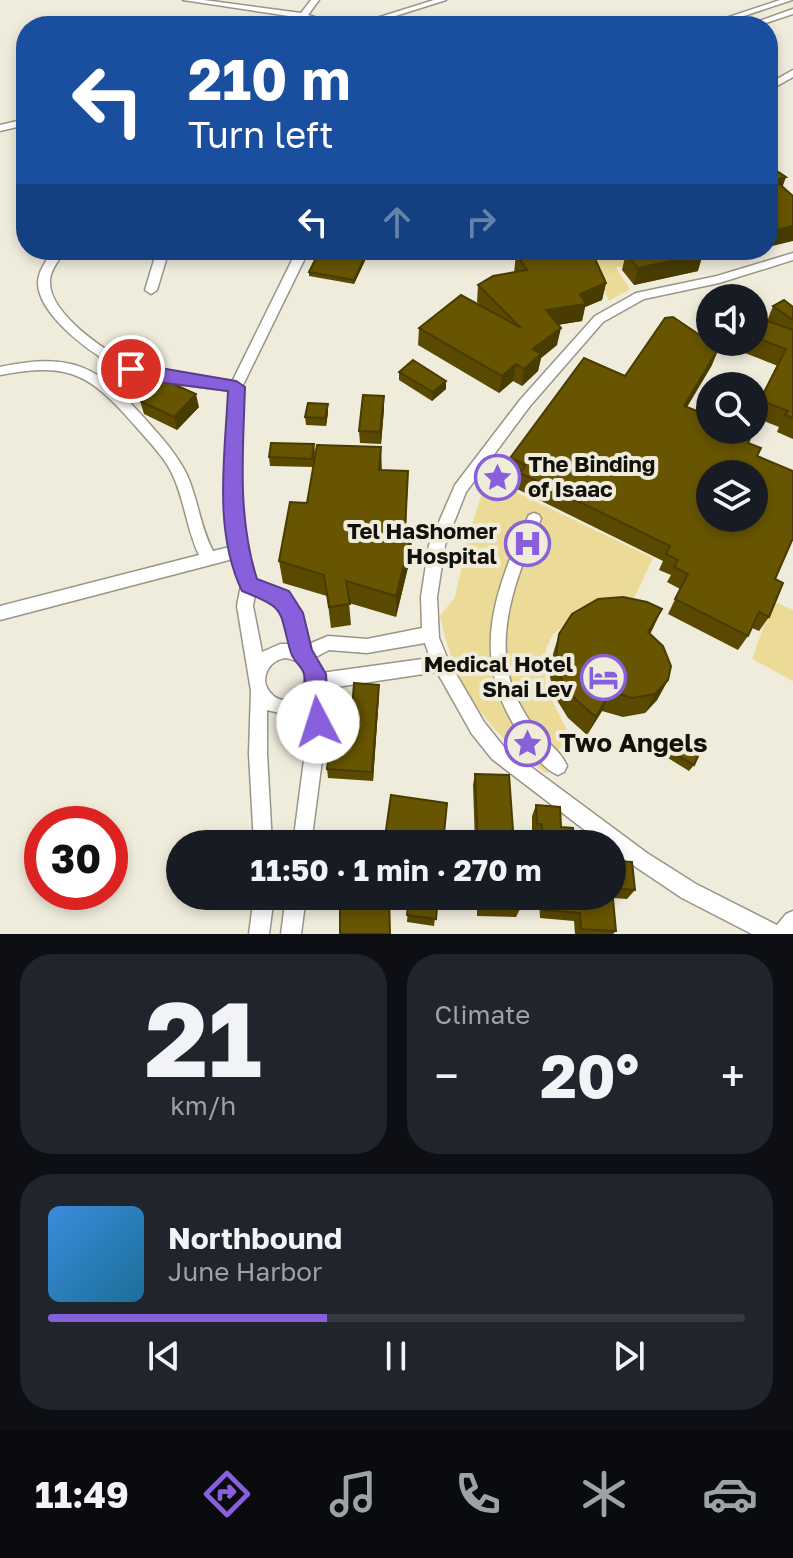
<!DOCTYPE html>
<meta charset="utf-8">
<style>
body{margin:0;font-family:"Golos Text",sans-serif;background:#20242c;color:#f1f3f6;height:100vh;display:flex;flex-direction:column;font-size:30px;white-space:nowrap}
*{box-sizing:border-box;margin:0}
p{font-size:26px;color:#9ea1a6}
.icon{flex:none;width:44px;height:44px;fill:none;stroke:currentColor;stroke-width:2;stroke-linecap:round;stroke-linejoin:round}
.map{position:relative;height:934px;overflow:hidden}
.details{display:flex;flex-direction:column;gap:20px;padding:20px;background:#0d0f14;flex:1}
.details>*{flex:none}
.banner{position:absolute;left:16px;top:16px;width:762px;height:244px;border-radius:32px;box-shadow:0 4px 12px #0003;background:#1a4fa0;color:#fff;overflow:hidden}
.tools{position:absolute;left:696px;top:284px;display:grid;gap:16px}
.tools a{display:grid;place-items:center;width:72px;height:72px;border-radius:50%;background:#171b24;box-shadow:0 4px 12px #0003;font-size:40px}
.speed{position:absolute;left:24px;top:806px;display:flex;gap:16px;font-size:40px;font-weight:700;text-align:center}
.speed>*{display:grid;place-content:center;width:104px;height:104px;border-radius:50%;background:#171b24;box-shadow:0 4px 12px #0003;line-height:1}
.speed .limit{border:12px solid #d22;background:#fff;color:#111}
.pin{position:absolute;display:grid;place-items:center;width:68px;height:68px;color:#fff;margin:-34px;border:4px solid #fff;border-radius:50%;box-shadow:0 2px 8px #0007}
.me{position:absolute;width:88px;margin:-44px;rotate:355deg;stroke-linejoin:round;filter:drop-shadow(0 0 6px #0008)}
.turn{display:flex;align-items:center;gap:28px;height:168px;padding:0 40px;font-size:36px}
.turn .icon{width:104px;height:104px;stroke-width:2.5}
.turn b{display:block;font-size:56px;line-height:68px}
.lanes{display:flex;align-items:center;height:76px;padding:0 40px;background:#0003;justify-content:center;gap:40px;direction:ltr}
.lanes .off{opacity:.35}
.big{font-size:60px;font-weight:700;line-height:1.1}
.details .widget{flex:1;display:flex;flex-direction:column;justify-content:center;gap:12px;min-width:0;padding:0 28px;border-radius:32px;background:#20242c}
.details .dial{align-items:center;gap:0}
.dial b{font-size:104px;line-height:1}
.song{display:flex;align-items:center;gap:24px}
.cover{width:96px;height:96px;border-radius:12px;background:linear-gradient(135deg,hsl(210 70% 55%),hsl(200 70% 35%))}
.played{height:8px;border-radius:4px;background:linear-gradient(90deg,#8960db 40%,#363941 40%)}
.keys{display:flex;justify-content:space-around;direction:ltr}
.heat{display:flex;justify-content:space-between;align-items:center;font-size:44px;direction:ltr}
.details .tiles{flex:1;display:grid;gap:20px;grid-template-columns:1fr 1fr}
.widget:last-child{grid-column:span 2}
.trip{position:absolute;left:166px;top:830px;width:460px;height:80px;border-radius:40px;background:#171b24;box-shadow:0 4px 12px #0003;font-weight:700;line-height:80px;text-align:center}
.tab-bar{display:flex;height:128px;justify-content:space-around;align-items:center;background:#090b0e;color:#9ea1a6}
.tab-bar .icon{width:56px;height:56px}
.tab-bar .current{color:#8960db}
.tab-bar b{font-size:36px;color:#f1f3f6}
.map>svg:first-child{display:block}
</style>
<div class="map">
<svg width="793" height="934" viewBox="0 0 793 934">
<rect width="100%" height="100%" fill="#f0ecdc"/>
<path fill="#ecdb96" d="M636,250L645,261L616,268L630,289L609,301L587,251Z
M494,474L518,484L516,492L653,558L627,613L581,614L553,634L546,649L545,687L568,732L547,774C487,732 455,688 440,616L455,597L470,531L481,496Z
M773,601L793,610V681L752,659Z"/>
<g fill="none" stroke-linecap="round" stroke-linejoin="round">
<defs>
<path id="minor" d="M183,0H204L301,13L311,0H319L308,15L343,26H330L302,18Z
M434,0H446L364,26H351Z
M780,0H792L714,26H702Z
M793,9V14L757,26H745Z
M793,70V77L768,91V84Z
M26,119V125L0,131V125Z
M54,250H66C59,260 49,271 50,284C51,315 112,358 139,366C169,376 201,378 232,382L297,250H309L242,387L240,495L246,551L255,580C292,592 299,609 309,644L328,636L367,639L422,628L421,597L429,545L455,485L520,400L595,316L636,293L717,276L793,253V260L719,283L644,299L603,322L530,406L466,492L445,545L437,597L439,638L448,660L484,722L504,747L647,853L696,884L777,925L786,914L793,911V934H752L682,898L612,851V844H603L492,759L472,734L437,672L323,689L327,722L311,844H293L309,722L308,707L288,715L267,710V754L272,844H254L249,754L251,691L237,606L241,585L233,559L0,620V606L199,555C187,530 185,503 174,478C167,460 151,444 138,429C91,375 72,361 0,375V367C73,352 98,366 146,420C161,437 177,454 187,475C198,499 200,527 213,551L230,547L226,495L229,391C196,386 159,384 127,371C99,361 38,316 38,283C38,271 47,259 54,250ZM255,594C280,603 286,620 292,644H280L262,652L253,606ZM425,643L430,658L321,673L314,658L329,650L367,653ZM285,658C328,663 292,722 269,691C259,677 270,660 285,658Z
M157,250H169L157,290L151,294L145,290Z
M534,513L539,515L541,519C517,575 488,643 519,703C524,713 532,725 539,733C549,744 562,753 567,766L564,772L558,775C541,768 526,745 517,730C470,656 494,593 527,519L529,515Z
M254,896H274L269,934H249Z
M286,896H306L301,934H281Z"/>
</defs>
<use href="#minor" stroke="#999587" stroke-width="3"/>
<use href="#minor" fill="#fff" fill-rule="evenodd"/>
</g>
<path fill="#594901" d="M320,250H370L354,284L309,276V272Z
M626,253L698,271L634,285L622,270Z
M516,254L606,283L602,300L585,307L582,321L558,325L557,345L541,358L538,371L522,386L513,381L499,393L418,345L419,328L480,305L477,302L478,285L514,273Z
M773,306L793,307V439L777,432L779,427L754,417V413L778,366L745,353L750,342H754V333L767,321Z
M712,365L687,407L748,443L757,456L775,579L769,617L759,631L752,628L748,636L738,650L668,614L680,589L667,582L671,575L659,570L663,561L517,489L519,480L508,474L510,458L625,376Z
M399,372L446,389L432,401L399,380Z
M140,401L199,407L177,430L144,414Z
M384,409L381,444L360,443L359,431Z
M328,413L326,426L306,425L305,417Z
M314,444L315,453L313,467L270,466L269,457Z
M381,447L382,470L408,471L406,530L412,533L411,555L396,617L349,603L351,625L331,628L327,596L283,583L279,561L307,503Z
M662,609L650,634L668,680L657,700L645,713L623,717L602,711L587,735L568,718L555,697L550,677L553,654L559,634Z
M379,695L373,781L328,778L327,769L352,710Z
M679,737L694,765L689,771L668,758Z
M475,774L514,844H475L473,785Z
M536,805L561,827L574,844H537V835L532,834V816Z
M615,861L635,890L627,899L613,898L616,931L613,934H575L574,921L540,918L539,896H612Z
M409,896H438L434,926L407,922Z
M477,896H520V909L516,917L477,916Z"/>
<path fill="#483c01" d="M786,177L780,194L775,180Z
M793,226V241L768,247V232Z
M368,250H370L354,284V280Z
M703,254L698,271L634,285L638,268Z
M606,283L602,300L585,307L582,321L543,327L546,310L580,294Z
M561,328L557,345L541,358L538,371L522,386L524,369L533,349Z
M719,348L712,365L678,422L684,406Z
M516,364L513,381L499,393L502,376Z
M446,381V389L432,401L433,392Z
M196,394L199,407L177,430L174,417Z
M384,396V409L381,444L380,432Z
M328,404V413L326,426L325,418Z
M412,533L411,555L396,617V596Z
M662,609L652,630L638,652L648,632Z
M668,680L657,700L645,713L655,694Z
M379,685V695L373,781L372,772Z
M611,691L602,711L587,735L596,717Z"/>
<path fill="#675501" stroke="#483c01" stroke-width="2" fill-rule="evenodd" d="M768,165L786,177L775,180L793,196V226L768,232Z
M320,250H368L354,280L309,272Z
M536,250H591L606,283L580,294L586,304L546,310L561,328L533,349L541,354L524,369L516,364L502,376L419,328L461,295L521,328L478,285L493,276L527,270L516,254Z
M640,250H700L703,254L638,268L626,253Z
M784,300L793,307V320L773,306Z
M673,317L719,348L684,406L710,416V430H742L752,434L748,443L761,448L757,456L793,471V538L775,579L783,583L769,617L759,612L748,636L675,599L688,574L674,567L678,560L666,554L670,546L520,473L526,465L510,458L584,358L625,376L665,318ZM710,474H754V518H710Z
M762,319L793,330V418L785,415L788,411L760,400L786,349L754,337V333Z
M413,360L446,381L433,392L399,372Z
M162,379L196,394L174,417L140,401Z
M363,395L384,396L380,432L359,431Z
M308,403L328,404L325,418L305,417Z
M271,443L314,444L312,459L269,457Z
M317,445L381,447L379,470L408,471L405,530L412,533L396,596L346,581L350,604L329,607L324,575L279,561L290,502L307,503Z
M623,597L647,602L662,609L648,632L663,646L671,666L668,680L655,694L632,698L611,691L596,717L575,699L561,678L556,657L559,634L572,614L598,599Z
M354,683L379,685L372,772L327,769L334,709L352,710Z
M679,737L701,750L694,765L672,752Z
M475,774L509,775L514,844H478Z
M391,795L447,803L443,844H384Z
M536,805L560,807L561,827L573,828L574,844H542V824H537Z
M612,848H614L615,861L632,862L635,890L612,888Z
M612,889L616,931L581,929L580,913L545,910L544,896H612Z
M340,896H389L390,934H340Z
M409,896H438L436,919L407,915Z
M480,896H520V909L480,908Z"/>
<path fill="#8960db" stroke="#593e8e" stroke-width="2" d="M131,363L236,381L245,387C243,451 237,517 257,579L289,591L303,613L312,650L326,674L329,722L326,730L318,733L310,730C302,712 308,692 304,674C302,666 294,662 291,653C278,609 288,609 242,591C213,531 225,456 228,391L159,382L125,373L123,369Z"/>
<defs>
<symbol id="sight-ring" viewBox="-11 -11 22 22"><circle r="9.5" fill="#f0ecdc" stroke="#8960db" stroke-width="1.5"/><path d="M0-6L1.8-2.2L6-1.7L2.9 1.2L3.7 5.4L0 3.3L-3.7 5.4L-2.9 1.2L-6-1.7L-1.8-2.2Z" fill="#8960db"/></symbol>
<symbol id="hospital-ring" viewBox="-11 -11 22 22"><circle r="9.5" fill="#f0ecdc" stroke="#8960db" stroke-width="1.5"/><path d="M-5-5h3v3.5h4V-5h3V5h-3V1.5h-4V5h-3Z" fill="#8960db"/></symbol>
<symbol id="hotel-ring" viewBox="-11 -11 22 22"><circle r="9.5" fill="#f0ecdc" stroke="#8960db" stroke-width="1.5"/><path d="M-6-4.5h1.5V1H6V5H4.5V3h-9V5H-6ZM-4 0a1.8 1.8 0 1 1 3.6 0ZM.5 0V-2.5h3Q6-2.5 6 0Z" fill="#8960db"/></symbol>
</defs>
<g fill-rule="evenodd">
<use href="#sight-ring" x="472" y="452" width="51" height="51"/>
<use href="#hospital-ring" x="502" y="518" width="51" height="51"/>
<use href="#hotel-ring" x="578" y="652" width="51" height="51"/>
<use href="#sight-ring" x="502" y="718" width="51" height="51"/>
</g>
<g text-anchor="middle" stroke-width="8" stroke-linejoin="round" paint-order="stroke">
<g font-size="22" font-weight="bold" fill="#13110c" stroke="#f0ecdc" text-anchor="end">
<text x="528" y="472" text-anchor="start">The Binding<tspan x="528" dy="25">of Isaac</tspan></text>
<text x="497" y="539">Tel HaShomer<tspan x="497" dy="25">Hospital</tspan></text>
<text x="573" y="672">Medical Hotel<tspan x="573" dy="25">Shai Lev</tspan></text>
</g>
<g font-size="26" font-weight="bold" fill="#13110c" stroke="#f0ecdc" text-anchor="start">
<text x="559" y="752">Two Angels</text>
</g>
</g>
</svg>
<div class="tools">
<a><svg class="icon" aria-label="sound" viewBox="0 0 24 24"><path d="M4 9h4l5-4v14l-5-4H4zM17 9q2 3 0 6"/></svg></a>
<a><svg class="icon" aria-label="search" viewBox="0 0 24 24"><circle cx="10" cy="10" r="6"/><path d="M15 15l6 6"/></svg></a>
<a><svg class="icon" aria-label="layers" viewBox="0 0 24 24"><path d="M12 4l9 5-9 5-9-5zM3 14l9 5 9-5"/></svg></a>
</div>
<div class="speed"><div class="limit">30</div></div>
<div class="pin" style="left:131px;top:369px;background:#d93025"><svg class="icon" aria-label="arrive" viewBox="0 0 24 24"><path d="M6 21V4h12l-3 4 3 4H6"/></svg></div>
<svg class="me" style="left:318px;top:722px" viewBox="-20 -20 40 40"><circle r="19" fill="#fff"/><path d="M0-13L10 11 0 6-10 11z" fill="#8960db"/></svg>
<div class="trip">11:50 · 1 min · 270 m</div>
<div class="banner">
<div class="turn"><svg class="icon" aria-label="left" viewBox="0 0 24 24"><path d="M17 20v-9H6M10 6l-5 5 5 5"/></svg><div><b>210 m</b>Turn left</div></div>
<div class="lanes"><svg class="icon" aria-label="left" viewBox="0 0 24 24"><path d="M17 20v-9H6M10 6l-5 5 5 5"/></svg><svg class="icon off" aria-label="ahead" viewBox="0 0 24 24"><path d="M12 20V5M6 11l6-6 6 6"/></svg><svg class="icon off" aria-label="right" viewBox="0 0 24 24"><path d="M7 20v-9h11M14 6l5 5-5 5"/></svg></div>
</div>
</div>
<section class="details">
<div class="tiles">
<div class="widget dial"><b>21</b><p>km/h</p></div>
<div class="widget"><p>Climate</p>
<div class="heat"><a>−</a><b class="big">20°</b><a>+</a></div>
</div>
<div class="widget">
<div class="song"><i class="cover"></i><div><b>Northbound</b><p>June Harbor</p></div></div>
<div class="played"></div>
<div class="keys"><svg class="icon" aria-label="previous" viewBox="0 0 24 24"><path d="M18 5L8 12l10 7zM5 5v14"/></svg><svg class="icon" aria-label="pause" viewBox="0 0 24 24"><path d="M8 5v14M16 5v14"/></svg><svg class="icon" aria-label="next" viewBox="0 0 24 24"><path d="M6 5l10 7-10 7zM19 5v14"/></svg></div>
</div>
</div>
</section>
<nav class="tab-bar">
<b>11:49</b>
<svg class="icon current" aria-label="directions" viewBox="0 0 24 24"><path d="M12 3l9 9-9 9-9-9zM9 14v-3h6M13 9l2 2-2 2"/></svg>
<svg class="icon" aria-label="music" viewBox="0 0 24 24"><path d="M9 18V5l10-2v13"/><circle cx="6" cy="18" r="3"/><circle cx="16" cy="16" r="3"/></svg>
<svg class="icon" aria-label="phone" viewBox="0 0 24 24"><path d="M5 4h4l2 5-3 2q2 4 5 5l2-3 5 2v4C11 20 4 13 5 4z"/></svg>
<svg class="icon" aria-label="climate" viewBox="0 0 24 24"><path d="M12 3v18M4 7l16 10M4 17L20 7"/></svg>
<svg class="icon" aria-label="car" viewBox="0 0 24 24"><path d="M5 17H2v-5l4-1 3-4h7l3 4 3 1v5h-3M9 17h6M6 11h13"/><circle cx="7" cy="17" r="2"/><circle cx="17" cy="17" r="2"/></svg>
</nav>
